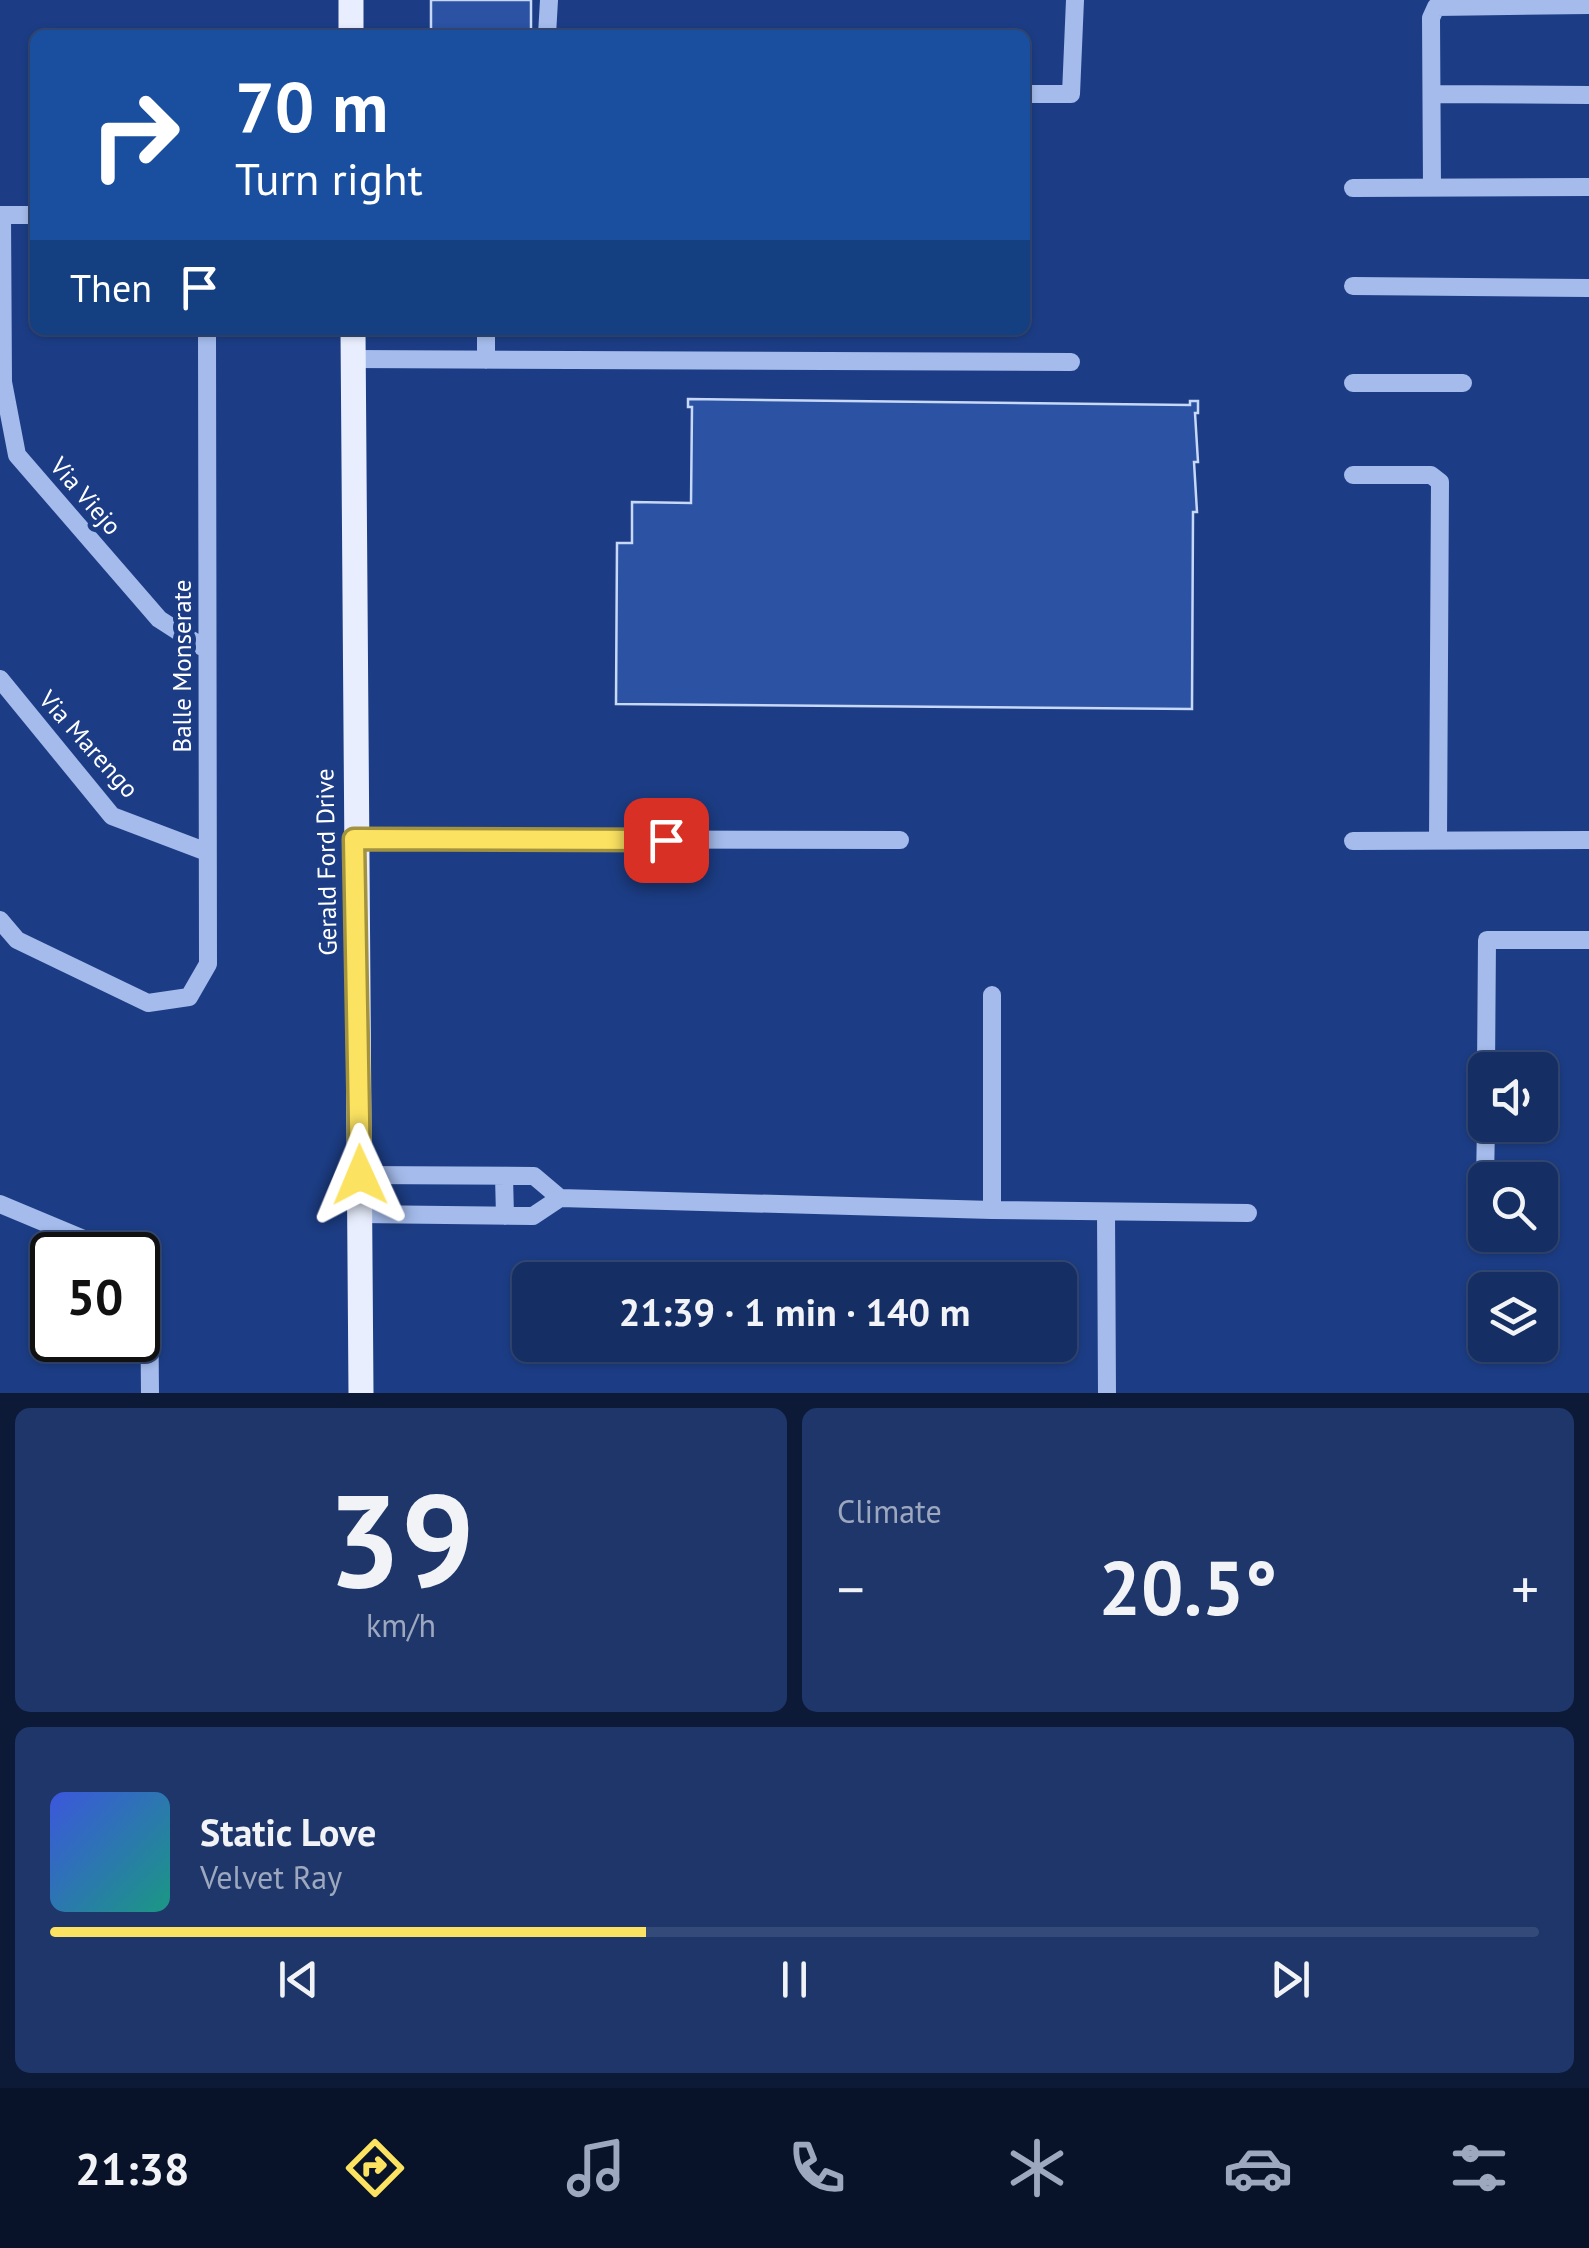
<!DOCTYPE html>
<meta charset="utf-8">
<style>
body{margin:0;font-family:"PT Sans",sans-serif;background:#1e366a;color:#f1f3f6;height:100vh;display:flex;flex-direction:column;font-size:38px;white-space:nowrap}
*{box-sizing:border-box;margin:0}
p{font-size:32px;color:#9da8bf}
.icon{flex:none;width:55px;height:55px;fill:none;stroke:currentColor;stroke-width:2;stroke-linecap:round;stroke-linejoin:round}
.map{position:relative;height:1393px;overflow:hidden}
.panel{display:flex;flex-direction:column;gap:15px;padding:15px;background:#0c1937;flex:1}
.panel>*{flex:none}
.top-card{position:absolute;left:30px;top:30px;width:1000px;height:305px;border-radius:15px;box-shadow:0 2px 8px #0004,0 0 0 2px #344a78;background:#1a4fa0;color:#fff;overflow:hidden}
.fabs{position:absolute;left:1468px;top:1052px;display:grid;gap:20px}
.fabs a{display:grid;place-items:center;width:90px;height:90px;border-radius:15px;background:#152e64;box-shadow:0 2px 8px #0004,0 0 0 2px #344a78;font-size:50px}
.speed{position:absolute;left:30px;top:1232px;display:flex;gap:20px;font-size:50px;font-weight:700;text-align:center}
.speed>*{display:grid;place-content:center;width:130px;height:130px;border-radius:50%;background:#152e64;box-shadow:0 2px 8px #0004,0 0 0 2px #344a78;line-height:1}
.speed .limit{border:5px solid #111;border-radius:15px;background:#fff;color:#111}
.pin{position:absolute;display:grid;place-items:center;width:85px;height:85px;color:#fff;margin:-42px;border-radius:20px;box-shadow:0 5px 15px #0006}
.me{position:absolute;width:110px;margin:-55px;rotate:359deg;stroke-linejoin:round;filter:drop-shadow(0 0 8px #0008)}
.turn{display:flex;align-items:center;gap:35px;height:210px;padding:0 40px;font-size:45px}
.turn .icon{width:130px;height:130px;stroke-width:2.5}
.turn b{display:block;font-size:70px;line-height:85px}
.then{display:flex;align-items:center;height:95px;padding:0 40px;background:#0003;gap:20px;font-size:38px}
.big{font-size:75px;font-weight:700;line-height:1.1}
.panel .tile{flex:1;display:flex;flex-direction:column;justify-content:center;gap:15px;min-width:0;padding:0 35px;border-radius:15px;background:#1e366a}
.panel .dial{align-items:center;gap:0}
.dial b{font-size:130px;line-height:1}
.song{display:flex;align-items:center;gap:30px}
.cover{width:120px;height:120px;border-radius:15px;background:linear-gradient(135deg,hsl(230 70% 55%),hsl(170 70% 35%))}
.played{height:10px;border-radius:5px;background:linear-gradient(90deg,#fbe261 40%,#344a78 40%)}
.keys{display:flex;justify-content:space-around;direction:ltr}
.heat{display:flex;justify-content:space-between;align-items:center;font-size:55px;direction:ltr}
.panel .tiles{flex:1;display:grid;gap:15px;grid-template-columns:1fr 1fr}
.tile:last-child{grid-column:span 2}
.trip{position:absolute;left:512px;top:1262px;width:565px;height:100px;border-radius:15px;background:#152e64;box-shadow:0 2px 8px #0004,0 0 0 2px #344a78;font-weight:700;line-height:100px;text-align:center}
.tabs{display:flex;height:160px;justify-content:space-around;align-items:center;background:#081228;color:#9da8bf}
.tabs .icon{width:70px;height:70px}
.tabs .selected{color:#fbe261}
.tabs b{font-size:45px;color:#f1f3f6}
.map>svg:first-child{display:block}
</style>
<div class="map">
<svg width="1589" height="1393" viewBox="0 0 1589 1393">
<rect width="100%" height="100%" fill="#1c3d85"/>
<path fill="#2b52a3" stroke="#c8d8f8" stroke-width="2.5" d="M431,0H531V35H431Z
M688,399L1190,405V401H1198V413H1195L1198,462H1194L1197,512H1193L1192,709L616,704L617,543H632V502L691,503L692,407H688Z"/>
<g fill="none" stroke-linecap="round" stroke-linejoin="round">
<path stroke="#a4bbeb" stroke-width="18" d="M547,35L549,0
M1025,94H1071L1075,0
M1432,94L1589,95
M1432,187L1431,18L1436,7L1589,5
M1353,188L1589,187
M0,215H35
M2,215L3,382L17,455L159,619L207,650
M1353,286L1589,288
M353,359L1071,362
M486,360V330
M1353,383H1463
M1353,475H1431L1440,482L1438,840
M0,679L112,816L207,852
M355,839L900,840
M1353,841L1589,840
M0,920L17,940L148,1003L189,997L208,964L207,330
M992,995V1210
M1486,1070L1487,940H1589
M360,1175L534,1176L560,1198L992,1210L1248,1213
M504,1176L505,1216
M1485,1180L1486,1125
M0,1204L122,1255
M1106,1212L1107,1393
M360,1214L533,1216L560,1198
M1485,1222V1209
M138,1269L149,1279L150,1393"/>
<path stroke="#e8eefe" stroke-width="25" d="M351,0V35
M353,330L361,1393"/>
</g>
<g fill="none" stroke-linecap="round" stroke-linejoin="round">
<defs>
<path id="route" d="M360,1175L354,839L666,840"/>
</defs>
<use href="#route" stroke="#a3933f" stroke-width="25"/>
<use href="#route" stroke="#fbe261" stroke-width="18"/>
</g>
<g text-anchor="middle" stroke-width="10" stroke-linejoin="round" paint-order="stroke">
<g font-size="25" fill="#fff" stroke="#1c3d85">
<text transform="translate(86 496) rotate(49)" y="9">Via Viejo</text>
<text transform="translate(182 666) rotate(-90)" y="9">Balle Monserate</text>
<text transform="translate(89 744) rotate(48)" y="9">Via Marengo</text>
<text transform="translate(326 862) rotate(-91)" y="9">Gerald Ford Drive</text>
</g>
</g>
</svg>
<div class="fabs">
<a><svg class="icon" aria-label="sound" viewBox="0 0 24 24"><path d="M4 9h4l5-4v14l-5-4H4zM17 9q2 3 0 6"/></svg></a>
<a><svg class="icon" aria-label="search" viewBox="0 0 24 24"><circle cx="10" cy="10" r="6"/><path d="M15 15l6 6"/></svg></a>
<a><svg class="icon" aria-label="layers" viewBox="0 0 24 24"><path d="M12 4l9 5-9 5-9-5zM3 14l9 5 9-5"/></svg></a>
</div>
<div class="speed"><div class="limit">50</div></div>
<div class="pin" style="left:666px;top:840px;background:#d93025"><svg class="icon" aria-label="arrive" viewBox="0 0 24 24"><path d="M6 21V4h12l-3 4 3 4H6"/></svg></div>
<svg class="me" style="left:360px;top:1175px" viewBox="-20 -20 40 40"><path d="M0-17L14 15 0 8-14 15z" fill="#fbe261" stroke="#fff" stroke-width="4"/></svg>
<div class="trip">21:39 · 1 min · 140 m</div>
<div class="top-card">
<div class="turn"><svg class="icon" aria-label="right" viewBox="0 0 24 24"><path d="M7 20v-9h11M14 6l5 5-5 5"/></svg><div><b>70 m</b>Turn right</div></div>
<div class="then">Then<svg class="icon" aria-label="arrive" viewBox="0 0 24 24"><path d="M6 21V4h12l-3 4 3 4H6"/></svg></div>
</div>
</div>
<section class="panel">
<div class="tiles">
<div class="tile dial"><b>39</b><p>km/h</p></div>
<div class="tile"><p>Climate</p>
<div class="heat"><a>−</a><b class="big">20.5°</b><a>+</a></div>
</div>
<div class="tile">
<div class="song"><i class="cover"></i><div><b>Static Love</b><p>Velvet Ray</p></div></div>
<div class="played"></div>
<div class="keys"><svg class="icon" aria-label="previous" viewBox="0 0 24 24"><path d="M18 5L8 12l10 7zM5 5v14"/></svg><svg class="icon" aria-label="pause" viewBox="0 0 24 24"><path d="M8 5v14M16 5v14"/></svg><svg class="icon" aria-label="next" viewBox="0 0 24 24"><path d="M6 5l10 7-10 7zM19 5v14"/></svg></div>
</div>
</div>
</section>
<nav class="tabs">
<b>21:38</b>
<svg class="icon selected" aria-label="directions" viewBox="0 0 24 24"><path d="M12 3l9 9-9 9-9-9zM9 14v-3h6M13 9l2 2-2 2"/></svg>
<svg class="icon" aria-label="music" viewBox="0 0 24 24"><path d="M9 18V5l10-2v13"/><circle cx="6" cy="18" r="3"/><circle cx="16" cy="16" r="3"/></svg>
<svg class="icon" aria-label="phone" viewBox="0 0 24 24"><path d="M5 4h4l2 5-3 2q2 4 5 5l2-3 5 2v4C11 20 4 13 5 4z"/></svg>
<svg class="icon" aria-label="climate" viewBox="0 0 24 24"><path d="M12 3v18M4 7l16 10M4 17L20 7"/></svg>
<svg class="icon" aria-label="car" viewBox="0 0 24 24"><path d="M5 17H2v-5l4-1 3-4h7l3 4 3 1v5h-3M9 17h6M6 11h13"/><circle cx="7" cy="17" r="2"/><circle cx="17" cy="17" r="2"/></svg>
<svg class="icon" aria-label="filters" viewBox="0 0 24 24"><path d="M4 7h16M4 17h16"/><circle cx="9" cy="7" r="2"/><circle cx="15" cy="17" r="2"/></svg>
</nav>
